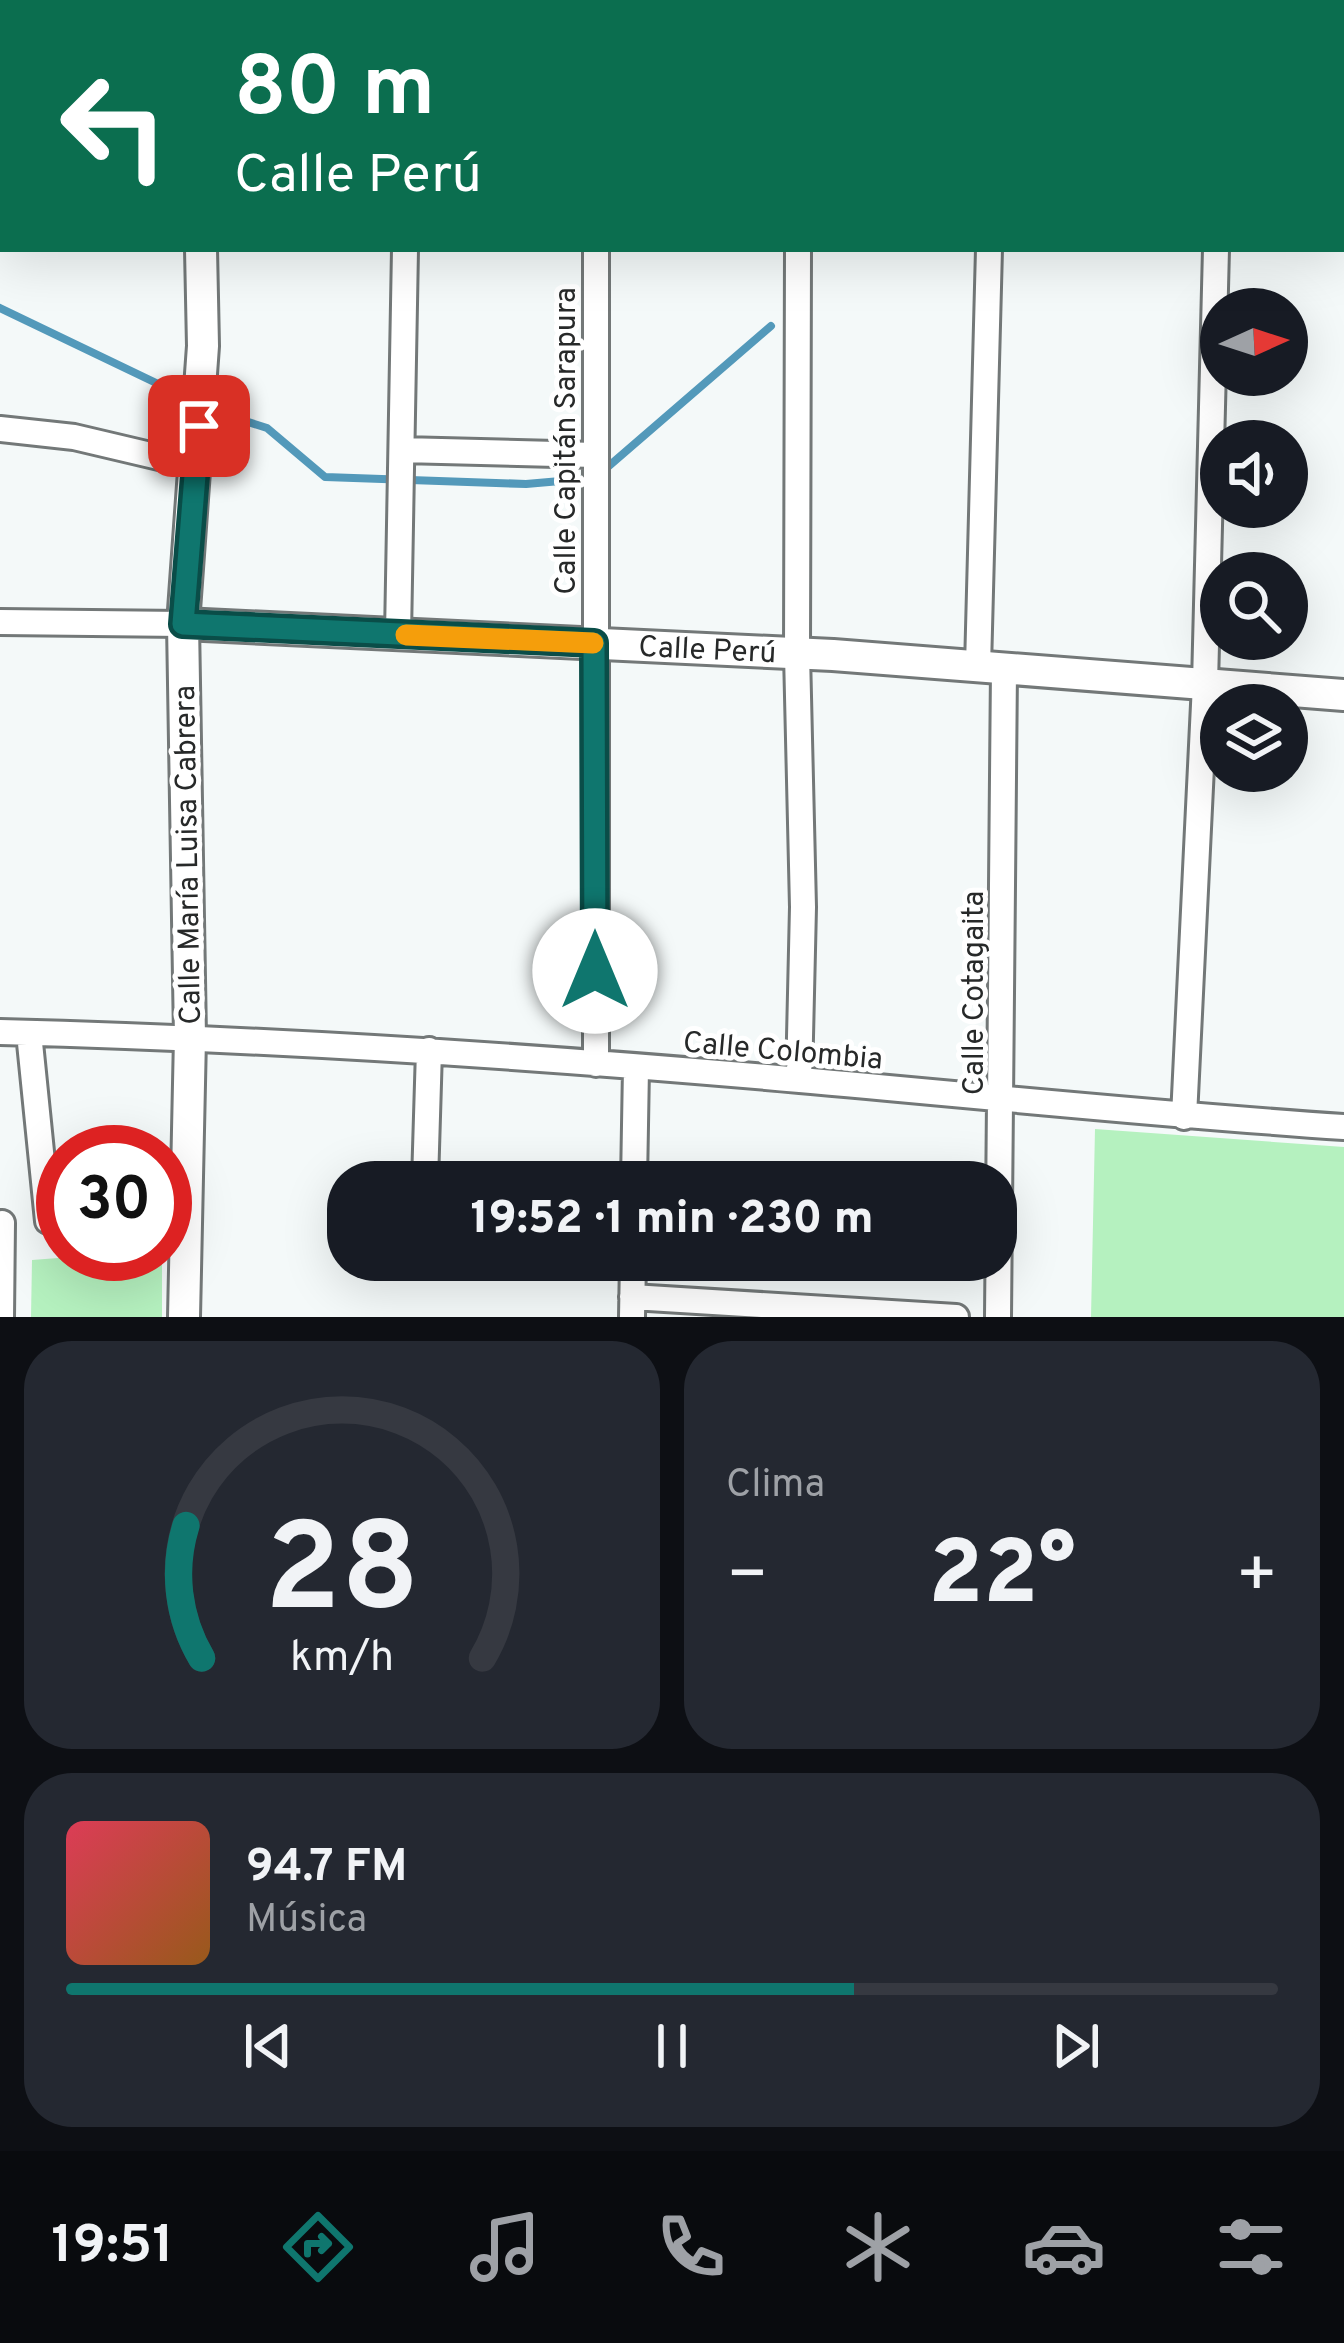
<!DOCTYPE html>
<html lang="es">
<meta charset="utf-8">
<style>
body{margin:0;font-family:Overpass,sans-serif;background:#242831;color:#f1f3f6;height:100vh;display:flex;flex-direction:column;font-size:45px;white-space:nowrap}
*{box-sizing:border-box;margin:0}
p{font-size:39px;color:#9ea1a6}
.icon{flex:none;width:66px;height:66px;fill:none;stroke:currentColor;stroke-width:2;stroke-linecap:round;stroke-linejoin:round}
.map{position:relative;height:1317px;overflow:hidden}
.details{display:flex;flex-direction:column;gap:24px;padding:24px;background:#0d0f14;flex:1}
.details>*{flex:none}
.banner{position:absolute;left:0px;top:0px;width:1344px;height:252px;box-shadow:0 12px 48px #0002;background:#0b6e4f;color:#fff;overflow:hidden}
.needle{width:78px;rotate:87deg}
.tools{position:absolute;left:1200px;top:288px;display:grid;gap:24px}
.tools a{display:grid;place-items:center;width:108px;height:108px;border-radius:50%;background:#171b24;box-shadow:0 12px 48px #0002;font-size:60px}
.speed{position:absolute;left:36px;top:1125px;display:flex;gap:24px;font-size:60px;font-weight:700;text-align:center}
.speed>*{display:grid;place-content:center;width:156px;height:156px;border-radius:50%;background:#171b24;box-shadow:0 12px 48px #0002;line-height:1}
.speed .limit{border:18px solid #d22;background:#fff;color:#111}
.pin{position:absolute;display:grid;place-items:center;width:102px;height:102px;color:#fff;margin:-51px;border-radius:24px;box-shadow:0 6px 18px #0006}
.me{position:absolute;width:132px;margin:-66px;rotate:0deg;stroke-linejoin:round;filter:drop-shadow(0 0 9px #0008)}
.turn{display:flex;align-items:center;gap:42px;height:252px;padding:0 36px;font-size:54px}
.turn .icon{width:156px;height:156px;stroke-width:2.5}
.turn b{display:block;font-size:84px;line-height:102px}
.big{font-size:90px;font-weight:800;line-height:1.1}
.details .widget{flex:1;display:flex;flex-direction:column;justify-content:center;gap:18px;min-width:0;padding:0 42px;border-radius:48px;background:#242831}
.details .dial{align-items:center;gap:0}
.dial svg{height:312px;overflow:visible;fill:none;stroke:#363941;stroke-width:7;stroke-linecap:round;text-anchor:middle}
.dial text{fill:#f1f3f6;stroke:none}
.song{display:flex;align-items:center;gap:36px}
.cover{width:144px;height:144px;border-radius:18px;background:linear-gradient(135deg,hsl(350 70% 55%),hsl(30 70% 35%))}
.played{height:12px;border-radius:6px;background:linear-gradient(90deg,#0f766e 65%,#363941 65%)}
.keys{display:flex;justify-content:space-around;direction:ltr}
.heat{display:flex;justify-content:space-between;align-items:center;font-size:66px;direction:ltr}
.details .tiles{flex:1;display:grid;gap:24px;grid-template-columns:1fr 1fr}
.widget:last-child{grid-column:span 2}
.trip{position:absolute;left:327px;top:1161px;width:690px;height:120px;border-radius:48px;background:#171b24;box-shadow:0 12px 48px #0002;font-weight:800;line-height:120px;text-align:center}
.tabs{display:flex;height:192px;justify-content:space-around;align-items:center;background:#090b0e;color:#9ea1a6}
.tabs .icon{width:84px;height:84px}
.tabs .current{color:#0f766e}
.tabs b{font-size:54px;color:#f1f3f6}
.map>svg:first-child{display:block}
</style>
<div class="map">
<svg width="1344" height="1317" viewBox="0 0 1344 1317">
<rect width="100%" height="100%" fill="#f4f9f9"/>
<path fill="#b5f1bf" d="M1095,1129L1344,1147V1317H1091Z
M110,1254H162V1317H31L32,1260Z"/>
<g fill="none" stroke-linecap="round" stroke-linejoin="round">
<path stroke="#5399ba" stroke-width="8" d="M0,308L177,393
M223,414L267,428L325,477L526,484L595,478L771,326"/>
<defs>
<path id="minor" d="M19,0V3
M410,3V0
M598,3V0
M798,3V0
M995,3V0
M1223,3V0
M798,249L797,654L803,907L799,1080
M0,429L74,437L197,466
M402,450L595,455
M0,622L183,624
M398,635L405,249
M978,667L989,249
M0,1032C267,1039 534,1056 800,1080C981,1096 1162,1115 1344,1127
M29,1033L48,1221
M596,1064V249
M1184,1117L1205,684L1216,249
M425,1182L429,1050
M634,1182L636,1068
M423,1261V1260
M632,1297L956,1317
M1,1317L2,1223
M632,1317L633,1260
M998,1317L1004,669"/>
<g id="tertiary">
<path d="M196,0V3"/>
<path id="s1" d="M183,624L833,655L1344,695"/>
<path d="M184,1317L190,1037L183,624L203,346L201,249"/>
</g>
</defs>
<use href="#minor" stroke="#737878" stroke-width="30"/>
<use href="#tertiary" stroke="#737878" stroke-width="36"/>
<use href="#minor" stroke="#fff" stroke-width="24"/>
<use href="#tertiary" stroke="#fff" stroke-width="30"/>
</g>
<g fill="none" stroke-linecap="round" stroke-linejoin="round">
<defs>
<path id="route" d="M199,426L183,624L594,643L595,971"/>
</defs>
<use href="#route" stroke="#0a4d48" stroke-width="30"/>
<use href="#route" stroke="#0f766e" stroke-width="21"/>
<path stroke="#f59e0b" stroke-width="21" d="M406,635L593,643"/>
</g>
<g text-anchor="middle" stroke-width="10" stroke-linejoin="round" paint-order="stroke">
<g font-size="30" fill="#272929" stroke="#fff">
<text transform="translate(565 441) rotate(-90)" y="10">Calle Capitán Sarapura</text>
<text dy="10" stroke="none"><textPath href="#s1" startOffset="525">Calle Perú</textPath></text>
<text transform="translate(187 855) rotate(-91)" y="10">Calle María Luisa Cabrera</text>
<text transform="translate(973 993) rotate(-90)" y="10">Calle Cotagaita</text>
<text transform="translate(783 1050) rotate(5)" y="10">Calle Colombia</text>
</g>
</g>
</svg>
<div class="tools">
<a><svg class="needle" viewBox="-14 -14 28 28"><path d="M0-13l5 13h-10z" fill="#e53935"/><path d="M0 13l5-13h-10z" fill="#9ea1a6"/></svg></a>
<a><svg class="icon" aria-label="sound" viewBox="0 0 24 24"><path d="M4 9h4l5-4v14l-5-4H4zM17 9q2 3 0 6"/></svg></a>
<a><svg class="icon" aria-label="search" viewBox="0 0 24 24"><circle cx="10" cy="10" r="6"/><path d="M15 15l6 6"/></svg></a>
<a><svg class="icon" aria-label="layers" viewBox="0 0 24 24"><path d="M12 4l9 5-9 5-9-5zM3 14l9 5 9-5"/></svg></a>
</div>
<div class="speed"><div class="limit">30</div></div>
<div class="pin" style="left:199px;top:426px;background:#d93025"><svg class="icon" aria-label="arrive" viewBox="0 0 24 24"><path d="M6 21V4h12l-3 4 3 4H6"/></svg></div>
<svg class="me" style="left:595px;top:971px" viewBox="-20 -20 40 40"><circle r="19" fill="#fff"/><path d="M0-13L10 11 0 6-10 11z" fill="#0f766e"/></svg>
<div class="trip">19:52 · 1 min · 230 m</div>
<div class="banner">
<div class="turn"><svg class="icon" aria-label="left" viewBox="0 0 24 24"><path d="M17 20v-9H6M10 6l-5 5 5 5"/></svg><div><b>80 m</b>Calle Perú</div></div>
</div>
</div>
<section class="details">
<div class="tiles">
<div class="widget dial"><svg viewBox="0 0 100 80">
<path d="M14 69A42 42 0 1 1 86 69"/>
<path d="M14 69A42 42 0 0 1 10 35" stroke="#0f766e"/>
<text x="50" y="56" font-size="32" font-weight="700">28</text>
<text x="50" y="72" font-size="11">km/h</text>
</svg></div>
<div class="widget"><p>Clima</p>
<div class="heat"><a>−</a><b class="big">22°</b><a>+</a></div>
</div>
<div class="widget">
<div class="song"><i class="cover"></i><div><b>94.7 FM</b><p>Música</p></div></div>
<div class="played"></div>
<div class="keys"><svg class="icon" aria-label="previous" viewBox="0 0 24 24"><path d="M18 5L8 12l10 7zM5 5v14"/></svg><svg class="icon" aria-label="pause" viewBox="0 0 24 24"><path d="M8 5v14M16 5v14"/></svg><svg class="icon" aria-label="next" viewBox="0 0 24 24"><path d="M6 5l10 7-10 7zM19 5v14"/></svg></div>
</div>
</div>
</section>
<nav class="tabs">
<b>19:51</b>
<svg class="icon current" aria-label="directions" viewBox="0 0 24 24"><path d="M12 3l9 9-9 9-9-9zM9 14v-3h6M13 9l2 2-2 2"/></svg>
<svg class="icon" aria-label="music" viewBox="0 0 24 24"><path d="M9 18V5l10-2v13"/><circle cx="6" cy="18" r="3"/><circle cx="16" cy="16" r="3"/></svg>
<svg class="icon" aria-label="phone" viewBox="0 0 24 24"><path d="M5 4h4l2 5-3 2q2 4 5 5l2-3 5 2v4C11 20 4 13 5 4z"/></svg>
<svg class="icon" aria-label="climate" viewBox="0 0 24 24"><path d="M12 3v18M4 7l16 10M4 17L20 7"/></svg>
<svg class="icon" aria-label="car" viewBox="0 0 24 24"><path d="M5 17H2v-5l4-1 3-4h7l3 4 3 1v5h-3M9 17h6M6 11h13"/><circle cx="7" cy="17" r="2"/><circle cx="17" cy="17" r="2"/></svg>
<svg class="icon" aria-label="filters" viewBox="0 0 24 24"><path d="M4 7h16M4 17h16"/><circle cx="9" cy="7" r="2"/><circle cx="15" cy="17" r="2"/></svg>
</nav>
